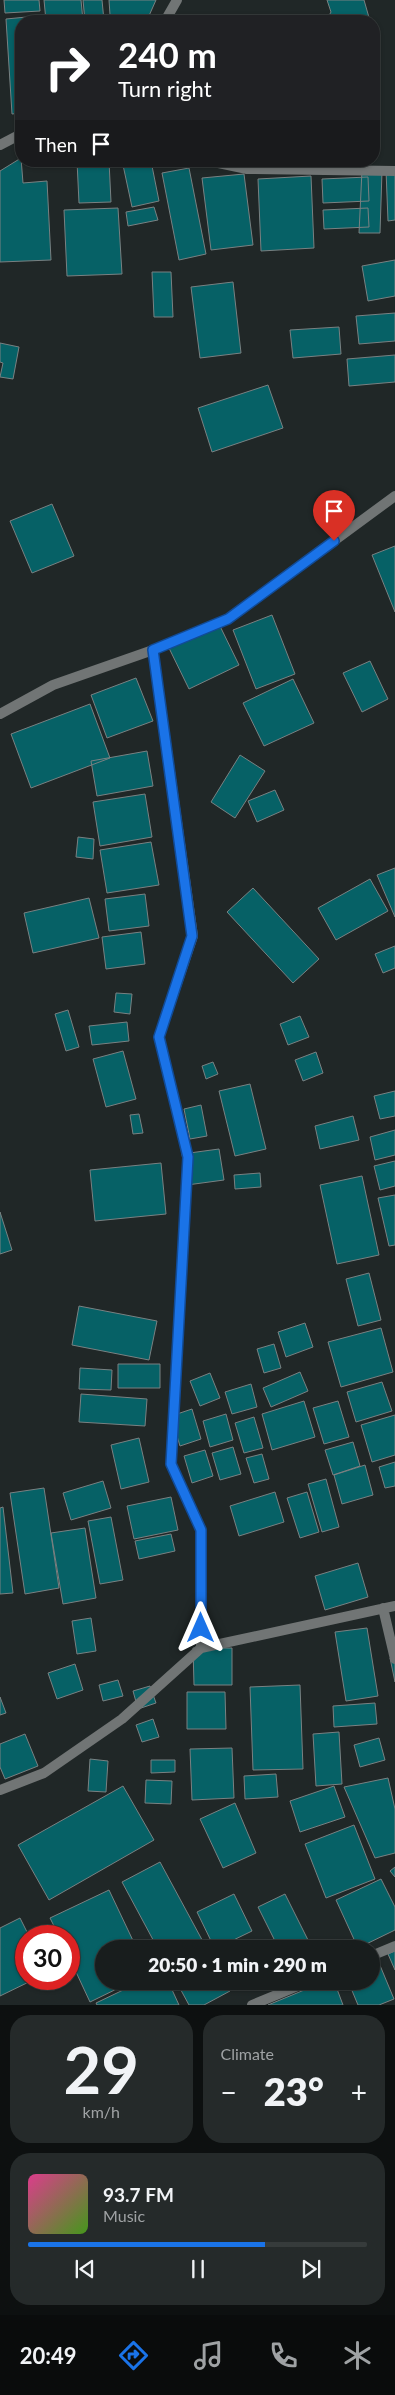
<!DOCTYPE html>
<meta charset="utf-8">
<style>
body{margin:0;font-family:Lato,sans-serif;background:#252a2a;color:#f1f3f6;height:100vh;display:flex;flex-direction:column;font-size:19px;white-space:nowrap}
*{box-sizing:border-box;margin:0}
p{font-size:16px;color:#9fa2a4}
.icon{flex:none;width:28px;height:28px;fill:none;stroke:currentColor;stroke-width:2;stroke-linecap:round;stroke-linejoin:round}
.map{position:relative;height:2005px;overflow:hidden}
.sheet{display:flex;flex-direction:column;gap:10px;padding:10px;background:#0d1010;flex:1}
.sheet>*{flex:none}
.banner{position:absolute;left:15px;top:15px;width:365px;height:152px;border-radius:20px;box-shadow:0 1px 4px #0004,0 0 0 1px #363b3b;background:#202124;color:#fff;overflow:hidden}
.speed{position:absolute;left:15px;top:1925px;display:flex;gap:10px;font-size:25px;font-weight:700;text-align:center}
.speed>*{display:grid;place-content:center;width:65px;height:65px;border-radius:50%;background:#181d1d;box-shadow:0 1px 4px #0004,0 0 0 1px #363b3b;line-height:1}
.speed .limit{border:8px solid #d22;background:#fff;color:#111}
.pin{position:absolute;display:grid;place-items:center;width:42px;height:42px;color:#fff;margin:-51px -21px;border-radius:50% 50% 50% 0;rotate:-45deg;box-shadow:0 0 5px #0007}
.pin .icon{rotate:45deg}
.me{position:absolute;width:55px;margin:-28px;rotate:0deg;stroke-linejoin:round;filter:drop-shadow(0 0 4px #0008)}
.turn{display:flex;align-items:center;gap:18px;height:105px;padding:0 20px;font-size:22px}
.turn .icon{width:65px;height:65px;stroke-width:2.5}
.turn b{display:block;font-size:35px;line-height:42px}
.then{display:flex;align-items:center;height:48px;padding:0 20px;background:#0003;gap:10px;font-size:19px}
.big{font-size:38px;font-weight:800;line-height:1.1}
.sheet .widget{flex:1;display:flex;flex-direction:column;justify-content:center;gap:8px;min-width:0;padding:0 18px;border-radius:20px;background:#252a2a}
.sheet .dial{align-items:center;gap:0}
.dial b{font-size:65px;line-height:1}
.song{display:flex;align-items:center;gap:15px}
.cover{width:60px;height:60px;border-radius:8px;background:linear-gradient(135deg,hsl(330 70% 55%),hsl(100 70% 35%))}
.played{height:5px;border-radius:2px;background:linear-gradient(90deg,#1a73e8 70%,#363b3b 70%)}
.keys{display:flex;justify-content:space-around;direction:ltr}
.heat{display:flex;justify-content:space-between;align-items:center;font-size:28px;direction:ltr}
.sheet .tiles{flex:1;display:grid;gap:10px;grid-template-columns:1fr 1fr}
.widget:last-child{grid-column:span 2}
.trip{position:absolute;left:95px;top:1940px;width:285px;height:50px;border-radius:25px;background:#181d1d;box-shadow:0 1px 4px #0004,0 0 0 1px #363b3b;font-weight:800;line-height:50px;text-align:center}
.tab-bar{display:flex;height:80px;justify-content:space-around;align-items:center;background:#0a0c0c;color:#9fa2a4}
.tab-bar .icon{width:35px;height:35px}
.tab-bar .active{color:#1a73e8}
.tab-bar b{font-size:22px;color:#f1f3f6}
.map>svg:first-child{display:block}
</style>
<div class="map">
<svg width="395" height="2005" viewBox="0 0 395 2005">
<rect width="100%" height="100%" fill="#202727"/>
<path fill="#066166" stroke="#798182" d="M4,0H39L40,11L5,13Z
M44,0H81L83,21H46Z
M83,0H102L104,21H85Z
M109,0H156L148,18L110,15Z
M327,0H364L370,21H326L331,12Z
M37,16L38,21H21V113L12,114L6,19Z
M21,158L23,183L47,181L51,260L0,262V171Z
M77,161H109L111,202L79,203Z
M144,161H151L159,201L132,207L123,165Z
M189,168L206,254L179,260L162,173Z
M362,170L382,171L380,233H359Z
M386,170H395V220L388,221Z
M244,174L253,245L211,250L202,178Z
M311,176L314,248L261,251L258,179Z
M368,177L369,201L323,203L322,179Z
M154,207L158,220L128,226L126,212Z
M118,208L122,274L67,276L64,210Z
M368,208L369,227L324,229L323,210Z
M395,260V296L368,301L362,266Z
M152,272H171L173,317H154Z
M233,282L241,353L200,358L191,287Z
M395,313V341L359,344L356,316Z
M339,327L341,354L293,358L290,330Z
M0,343L19,347L13,379L0,377L3,363L0,362Z
M395,355V382L349,386L347,359Z
M268,385L283,428L212,452L198,408Z
M52,504L74,556L32,573L10,521Z
M395,546V612L372,555Z
M272,615L295,674L256,689L233,630Z
M218,622L239,665L189,689L168,646Z
M370,661L388,699L362,712L343,673Z
M136,678L153,721L107,738L91,695Z
M293,679L314,723L264,746L243,703Z
M90,704L110,758L31,788L11,734Z
M147,751L153,786L97,796L91,761Z
M240,755L265,771L235,818L211,802Z
M275,790L284,810L257,822L248,801Z
M145,794L152,837L100,846L93,802Z
M78,837L94,839L93,859L76,857Z
M151,842L159,885L107,893L100,850Z
M395,868V917L377,875Z
M370,879L388,911L336,940L318,908Z
M253,888L319,959L293,983L227,912Z
M145,894L149,926L109,931L105,899Z
M89,898L99,938L33,953L24,913Z
M141,932L145,964L106,969L102,937Z
M395,946V968L383,973L375,954Z
M116,993L132,994L130,1014L114,1012Z
M68,1010L79,1047L66,1051L55,1014Z
M300,1016L309,1037L288,1045L280,1024Z
M127,1022L129,1041L92,1045L89,1026Z
M123,1051L136,1099L106,1107L93,1059Z
M316,1052L323,1073L303,1081L295,1060Z
M213,1062L218,1074L206,1079L202,1066Z
M250,1084L266,1149L235,1156L219,1091Z
M395,1091V1116L380,1119L374,1096Z
M201,1105L207,1136L190,1139L184,1109Z
M139,1114L143,1133L133,1134L130,1115Z
M353,1116L359,1140L320,1149L315,1126Z
M395,1130V1155L375,1160L370,1137Z
M219,1149L224,1180L187,1185L182,1154Z
M395,1161V1186L380,1190L374,1166Z
M161,1163L166,1214L95,1221L90,1170Z
M260,1173L261,1187L235,1189L234,1175Z
M362,1176L379,1255L337,1264L320,1185Z
M395,1195V1245L389,1246L378,1198Z
M0,1212L12,1250L0,1254Z
M369,1273L381,1320L358,1326L346,1279Z
M79,1306L157,1321L149,1360L72,1345Z
M305,1323L313,1347L286,1357L278,1332Z
M381,1328L393,1372L341,1387L328,1342Z
M274,1344L281,1368L264,1373L257,1349Z
M118,1364H160V1388H118Z
M80,1368L112,1370L111,1390L79,1389Z
M300,1372L308,1391L271,1407L263,1388Z
M210,1373L220,1398L200,1406L190,1381Z
M382,1382L392,1411L356,1422L347,1392Z
M251,1384L257,1407L232,1414L225,1392Z
M81,1394L147,1399L145,1426L79,1422Z
M304,1401L315,1437L272,1450L262,1414Z
M338,1401L349,1437L324,1444L313,1408Z
M192,1409L201,1439L180,1446L171,1416Z
M226,1414L233,1440L210,1447L203,1421Z
M395,1415V1455L372,1462L361,1425Z
M254,1417L263,1448L244,1453L235,1423Z
M139,1438L149,1482L121,1489L111,1445Z
M353,1442L360,1466L333,1475L325,1450Z
M233,1447L241,1474L220,1480L212,1453Z
M205,1450L213,1476L192,1483L184,1456Z
M262,1454L269,1479L254,1483L246,1458Z
M395,1462V1486L385,1488L379,1467Z
M365,1465L373,1495L342,1504L334,1475Z
M326,1479L339,1527L322,1532L308,1484Z
M103,1481L111,1508L71,1520L63,1493Z
M44,1488L59,1588L25,1594L10,1493Z
M275,1492L284,1522L239,1536L230,1506Z
M307,1492L319,1532L300,1538L287,1498Z
M171,1497L178,1530L134,1539L127,1506Z
M3,1507L13,1593L0,1594V1508Z
M111,1517L123,1580L100,1584L88,1521Z
M85,1528L96,1598L63,1604L51,1533Z
M171,1534L175,1551L139,1559L135,1541Z
M358,1563L368,1597L325,1610L315,1576Z
M91,1618L96,1651L77,1654L72,1621Z
M367,1628L378,1696L346,1701L335,1632Z
M193,1648H232V1685H194Z
M395,1657V1682L390,1658Z
M75,1664L83,1690L57,1699L48,1673Z
M118,1680L123,1696L103,1701L99,1685Z
M300,1685L303,1769L253,1770L250,1687Z
M150,1686L156,1703L138,1709L133,1691Z
M187,1692H225L226,1729H187Z
M0,1697L6,1713L0,1715Z
M375,1703L377,1724L334,1727L333,1706Z
M153,1719L159,1737L142,1742L136,1725Z
M339,1732L342,1784L316,1786L313,1734Z
M25,1734L38,1766L5,1779L0,1767V1744Z
M379,1738L385,1760L360,1767L354,1745Z
M232,1748L234,1798L192,1800L190,1749Z
M90,1759L108,1761L106,1792L88,1791Z
M151,1760H175V1772L151,1773Z
M276,1774L278,1797L245,1799L244,1776Z
M388,1778L395,1809V1853L375,1858L344,1787Z
M146,1780L172,1781L171,1804L145,1803Z
M123,1786L154,1840L49,1900L18,1845Z
M334,1786L345,1817L300,1832L290,1801Z
M235,1803L256,1853L223,1868L200,1819Z
M354,1825L375,1879L326,1898L305,1844Z
M160,1862L207,1949H158L122,1882Z
M395,1867V1877L390,1871Z
M381,1879L395,1907V1930L358,1948L336,1900Z
M109,1890L137,1949H104V1981H133L90,2002L69,1957V1936H59L50,1918Z
M234,1894L252,1931L215,1949L197,1912Z
M285,1894L309,1942L295,1949H279L258,1907Z
M20,1918L29,1936H26V1979H35L0,1996V1928Z
M374,1951L394,1999L379,2005H358L348,1981H371V1952Z
M395,1951V1970L388,1954Z
M142,1981H168L179,2005H97L96,2003Z
M176,1981H224L230,1991L204,2005H189Z
M326,1981H334L343,2005H268Z"/>
<g fill="none" stroke-linecap="round" stroke-linejoin="round">
<path stroke="#717575" stroke-width="10" d="M165,21L177,0
M0,145L21,134
M209,161L247,169L395,171
M153,650L193,936L159,1037L188,1157L171,1465L201,1530V1648
M0,714L53,685L153,650L228,619L395,496
M383,1608L395,1659
M0,1790L44,1773L122,1719L201,1648L395,1606
M371,1956L395,1946
M252,2005L310,1981"/>
</g>
<g fill="none" stroke-linecap="round" stroke-linejoin="round">
<defs>
<path id="route" d="M201,1628V1530L171,1464L188,1157L159,1037L192,936L153,650L228,619L334,541"/>
</defs>
<use href="#route" stroke="#114b97" stroke-width="12"/>
<use href="#route" stroke="#1a73e8" stroke-width="9"/>
</g>
</svg>
<div class="speed"><div class="limit">30</div></div>
<div class="pin" style="left:334px;top:541px;background:#d93025"><svg class="icon" aria-label="arrive" viewBox="0 0 24 24"><path d="M6 21V4h12l-3 4 3 4H6"/></svg></div>
<svg class="me" style="left:201px;top:1628px" viewBox="-20 -20 40 40"><path d="M0-17L14 15 0 8-14 15z" fill="#1a73e8" stroke="#fff" stroke-width="4"/></svg>
<div class="trip">20:50 · 1 min · 290 m</div>
<div class="banner">
<div class="turn"><svg class="icon" aria-label="right" viewBox="0 0 24 24"><path d="M7 20v-9h11M14 6l5 5-5 5"/></svg><div><b>240 m</b>Turn right</div></div>
<div class="then">Then<svg class="icon" aria-label="arrive" viewBox="0 0 24 24"><path d="M6 21V4h12l-3 4 3 4H6"/></svg></div>
</div>
</div>
<section class="sheet">
<div class="tiles">
<div class="widget dial"><b>29</b><p>km/h</p></div>
<div class="widget"><p>Climate</p>
<div class="heat"><a>−</a><b class="big">23°</b><a>+</a></div>
</div>
<div class="widget">
<div class="song"><i class="cover"></i><div><b>93.7 FM</b><p>Music</p></div></div>
<div class="played"></div>
<div class="keys"><svg class="icon" aria-label="previous" viewBox="0 0 24 24"><path d="M18 5L8 12l10 7zM5 5v14"/></svg><svg class="icon" aria-label="pause" viewBox="0 0 24 24"><path d="M8 5v14M16 5v14"/></svg><svg class="icon" aria-label="next" viewBox="0 0 24 24"><path d="M6 5l10 7-10 7zM19 5v14"/></svg></div>
</div>
</div>
</section>
<nav class="tab-bar">
<b>20:49</b>
<svg class="icon active" aria-label="directions" viewBox="0 0 24 24"><path d="M12 3l9 9-9 9-9-9zM9 14v-3h6M13 9l2 2-2 2"/></svg>
<svg class="icon" aria-label="music" viewBox="0 0 24 24"><path d="M9 18V5l10-2v13"/><circle cx="6" cy="18" r="3"/><circle cx="16" cy="16" r="3"/></svg>
<svg class="icon" aria-label="phone" viewBox="0 0 24 24"><path d="M5 4h4l2 5-3 2q2 4 5 5l2-3 5 2v4C11 20 4 13 5 4z"/></svg>
<svg class="icon" aria-label="climate" viewBox="0 0 24 24"><path d="M12 3v18M4 7l16 10M4 17L20 7"/></svg>
</nav>
